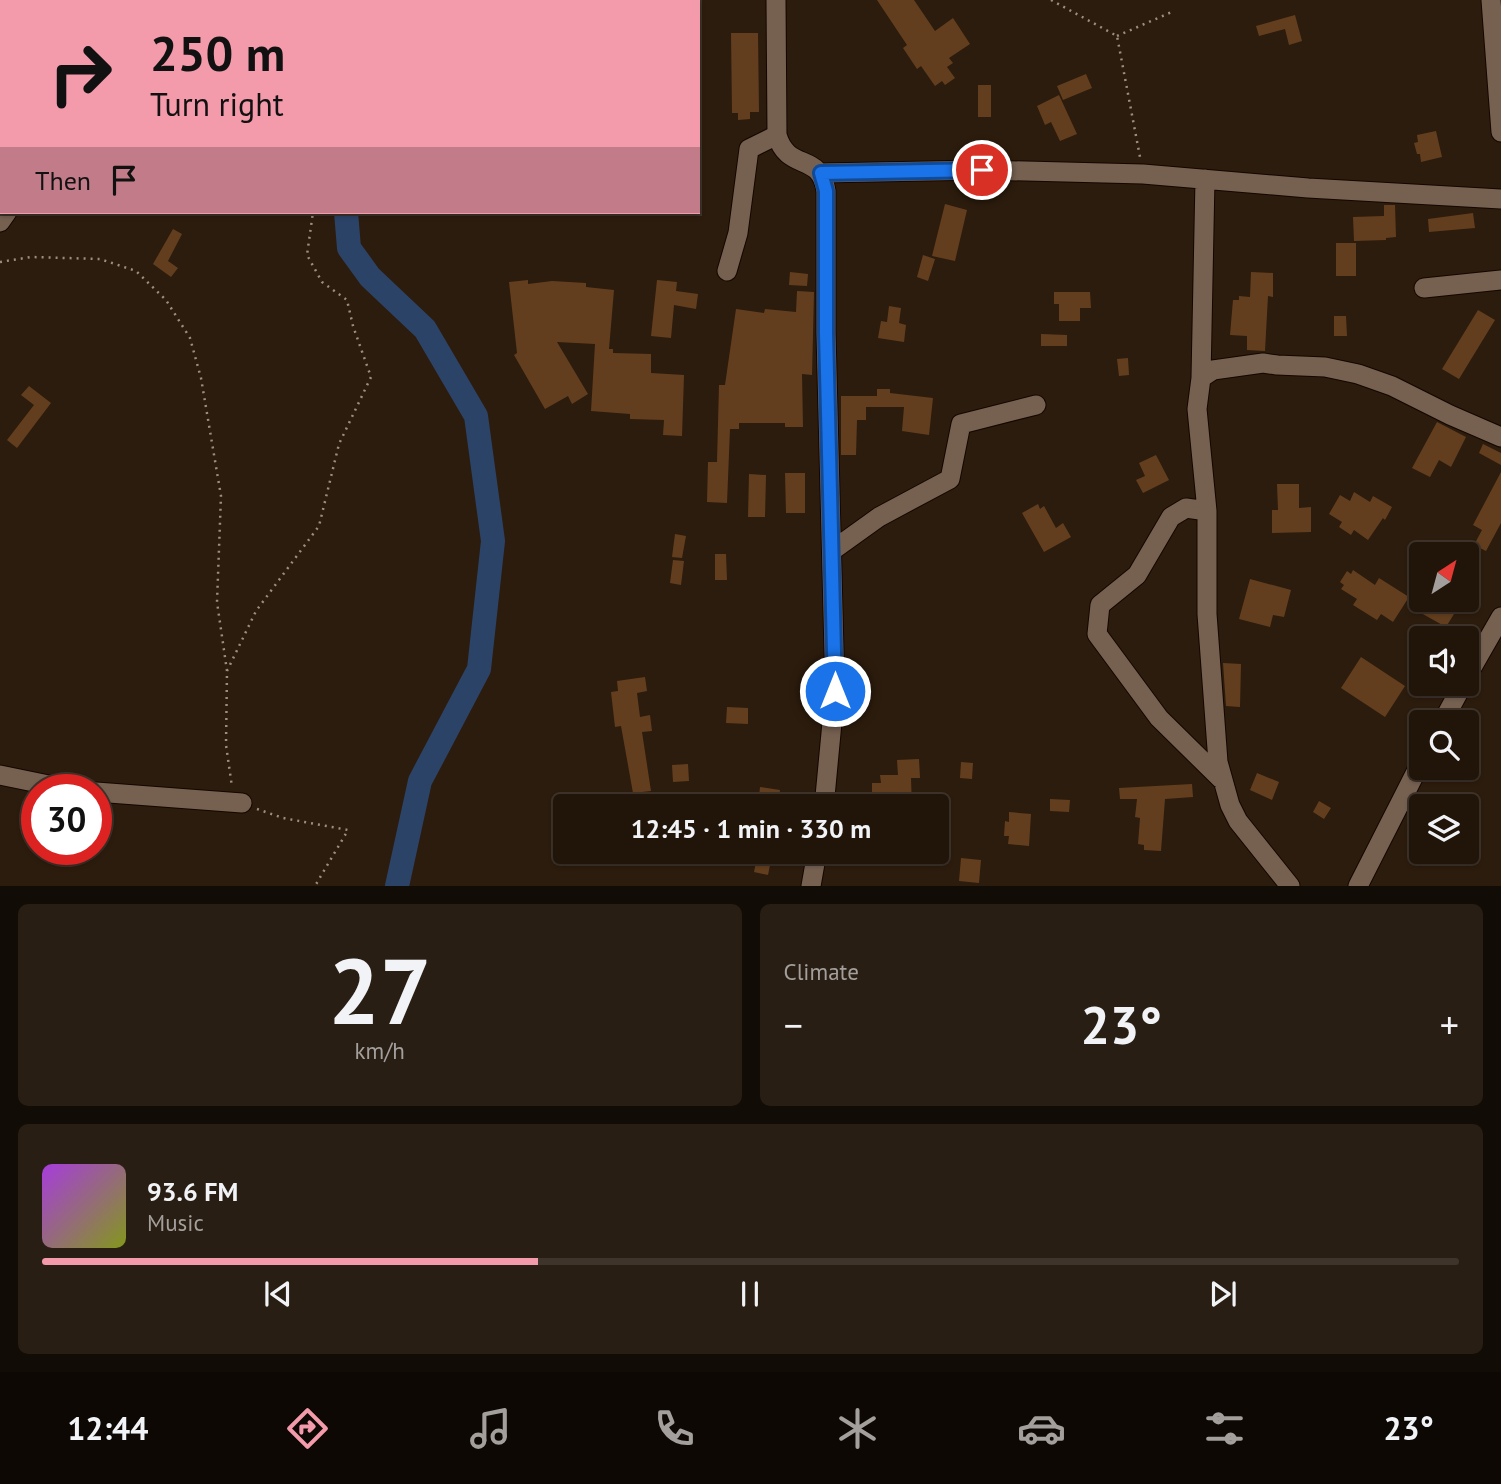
<!DOCTYPE html>
<meta charset="utf-8">
<style>
body{margin:0;font-family:"PT Sans",sans-serif;background:#291e13;color:#f1f3f6;height:100vh;display:flex;flex-direction:column;font-size:26px;white-space:nowrap}
*{box-sizing:border-box;margin:0}
p{font-size:23px;color:#a29f9c}
.icon{flex:none;width:38px;height:38px;fill:none;stroke:currentColor;stroke-width:2;stroke-linecap:round;stroke-linejoin:round}
.map{position:relative;height:886px;overflow:hidden}
.side{display:flex;flex-direction:column;gap:18px;padding:18px;background:#120c06;flex:1}
.side>*{flex:none}
.guide{position:absolute;left:0px;top:0px;width:700px;height:214px;box-shadow:0 2px 5px #0004,0 0 0 2px #3e342b;background:#f39aab;color:#111;overflow:hidden}
.needle{width:46px;rotate:36deg}
.buttons{position:absolute;left:1409px;top:542px;display:grid;gap:14px}
.buttons a{display:grid;place-items:center;width:70px;height:70px;border-radius:7px;background:#21150a;box-shadow:0 2px 5px #0004,0 0 0 2px #3e342b;font-size:35px}
.speed{position:absolute;left:21px;top:774px;display:flex;gap:14px;font-size:35px;font-weight:700;text-align:center}
.speed>*{display:grid;place-content:center;width:91px;height:91px;border-radius:50%;background:#21150a;box-shadow:0 2px 5px #0004,0 0 0 2px #3e342b;line-height:1}
.speed .limit{border:10px solid #d22;background:#fff;color:#111}
.pin{position:absolute;display:grid;place-items:center;width:60px;height:60px;color:#fff;margin:-30px;border:4px solid #fff;border-radius:50%;box-shadow:0 2px 7px #0007}
.me{position:absolute;width:77px;margin:-38px;rotate:0deg;stroke-linejoin:round;filter:drop-shadow(0 0 5px #0008)}
.turn{display:flex;align-items:center;gap:24px;height:147px;padding:0 35px;font-size:32px}
.turn .icon{width:91px;height:91px;stroke-width:2.5}
.turn b{display:block;font-size:49px;line-height:60px}
.then{display:flex;align-items:center;height:66px;padding:0 35px;background:#0003;gap:14px;font-size:26px}
.big{font-size:52px;font-weight:600;line-height:1.1}
.side .widget{flex:1;display:flex;flex-direction:column;justify-content:center;gap:10px;min-width:0;padding:0 24px;border-radius:10px;background:#291e13}
.side .dial{align-items:center;gap:0}
.dial b{font-size:91px;line-height:1}
.song{display:flex;align-items:center;gap:21px}
.cover{width:84px;height:84px;border-radius:10px;background:linear-gradient(135deg,hsl(280 70% 55%),hsl(70 70% 35%))}
.played{height:7px;border-radius:4px;background:linear-gradient(90deg,#f39aab 35%,#3e342b 35%)}
.keys{display:flex;justify-content:space-around;direction:ltr}
.heat{display:flex;justify-content:space-between;align-items:center;font-size:38px;direction:ltr}
.side .tiles{flex:1;display:grid;gap:18px;grid-template-columns:1fr 1fr}
.widget:last-child{grid-column:span 2}
.trip{position:absolute;left:553px;top:794px;width:396px;height:70px;border-radius:7px;background:#21150a;box-shadow:0 2px 5px #0004,0 0 0 2px #3e342b;font-weight:600;line-height:70px;text-align:center}
.tab-bar{display:flex;height:112px;justify-content:space-around;align-items:center;background:#0d0804;color:#a29f9c}
.tab-bar .icon{width:49px;height:49px}
.tab-bar .on{color:#f39aab}
.tab-bar b{font-size:32px;color:#f1f3f6}
.map>svg:first-child{display:block}
</style>
<div class="map">
<svg width="1501" height="886" viewBox="0 0 1501 886">
<rect width="100%" height="100%" fill="#2c1c0d"/>
<g fill="none" stroke-linecap="round" stroke-linejoin="round">
<path stroke="#2c4368" stroke-width="24" d="M421,2L422,0
M346,212L349,248L370,277L425,329L476,416L493,541L479,669L420,781L397,886"/>
</g>
<path fill="#633e1e" d="M877,0H914L935,31L953,18L970,44L949,58L953,63L947,67L955,78L945,85L942,81L935,86L921,66L917,69L903,48L907,45Z
M1295,15L1302,41L1289,45L1285,29L1259,36L1256,26Z
M731,33H758L759,112H750V119L738,120V113H732Z
M1086,74L1092,88L1063,100L1057,86Z
M978,85H991V117H978Z
M1059,95L1077,134L1060,141L1051,122L1045,125L1037,106Z
M1436,131L1442,157L1421,162L1420,154H1417L1414,143L1418,142L1417,135Z
M945,204L967,210L955,261L932,256Z
M1384,205H1395L1396,237L1386,238V240L1354,241L1353,217L1384,216Z
M1473,213L1475,228L1429,232L1428,219Z
M173,229L182,234L168,261L178,268L171,277L153,264Z
M1336,243H1356V276H1336Z
M923,255L935,259L928,281L917,277Z
M790,272L808,274L807,286L789,285Z
M1251,272L1273,273V297L1268,296L1265,351L1247,350V336L1230,335L1233,300H1239V296L1250,297Z
M528,280V284L552,281L586,283V287L614,290L609,349H613V353L651,354V373L684,375L682,436L663,435L664,420L630,419V414L591,411L595,344L557,342L588,394L572,404L568,396L545,409L514,355L517,353L509,282Z
M657,280L677,282L676,291L698,294L696,309L674,305L671,338L651,336Z
M797,291L814,292L812,375L802,374L803,427H785V423H739V429H730L727,503L707,502L708,462H717L719,385H725L736,309L764,313L765,309L796,312Z
M1054,292H1090L1091,308H1080V321H1059V304H1054Z
M889,306L901,308L899,323L906,325L904,342L878,338L881,321L887,322Z
M1478,310L1495,320L1459,379L1442,369Z
M1334,316H1346L1347,336H1334Z
M1041,334L1067,335V346H1041Z
M1128,358L1129,375L1119,376L1117,359Z
M29,386L51,403L17,448L7,440L34,405L21,395Z
M877,389H890V393L933,398L929,435L902,431L904,407H866V420H857L856,455H841V396H877Z
M1437,422L1466,437L1451,467L1439,460L1430,477L1412,468Z
M1483,444L1501,453V465L1479,453Z
M1156,455L1169,480L1143,493L1136,480L1145,476L1139,463Z
M1501,472V523L1486,551L1474,545L1482,530L1473,525Z
M785,473H805V513H786Z
M749,474L766,475L765,517H748Z
M1277,484H1299V508L1311,507V532L1272,533V510H1278Z
M1354,492L1370,502L1373,496L1392,507L1385,520L1383,518L1368,540L1354,530L1351,535L1339,527L1342,522L1329,514L1340,495L1350,501Z
M1038,504L1040,509L1044,506L1056,528L1063,523L1071,537L1044,552L1022,513Z
M675,534L686,536L682,558L672,557Z
M715,554H726L727,580H715Z
M673,560L684,561L681,585L670,583Z
M1353,570L1375,585L1379,578L1409,597L1393,622L1381,614L1377,620L1353,605L1357,599L1341,589L1344,585L1340,582L1347,571L1351,574Z
M1250,579L1291,590L1284,617L1273,615L1270,627L1239,619Z
M1417,600H1431L1454,614L1446,627L1412,608Z
M1361,657L1405,686L1385,717L1341,688Z
M1223,663L1241,664L1240,707L1226,706Z
M645,677L647,691L637,693L640,717L650,715L652,731L642,732L651,791L633,793L621,726L615,727L611,692L618,691L617,681Z
M727,707L748,708V724L726,723Z
M919,759L920,778H911L912,807H897V801H887V796L872,797V783H881L880,775H898L897,760Z
M961,762L973,763L972,779L960,778Z
M688,764L689,781L673,782L672,765Z
M1257,773L1279,782L1272,800L1250,790Z
M1192,784L1193,797L1165,799L1161,851L1144,850V845L1138,844L1140,818L1135,817L1137,799H1120L1119,788Z
M760,787L780,790L778,807H758Z
M1050,799L1070,800L1069,812L1050,811Z
M1319,801L1331,808L1324,819L1313,812Z
M1009,812L1031,814L1029,846L1008,844L1009,836H1004L1005,821L1009,822Z
M708,852H723L721,866L706,863Z
M758,852L772,855L768,875L754,872Z
M961,858L981,860L979,883L959,881Z"/>
<g fill="none" stroke-linecap="round" stroke-linejoin="round">
<defs>
<path id="minor" d="M776,0L777,135C788,173 820,151 826,191V333L835,691L824,807
M1491,0L1501,132
M137,2L138,0
M821,173L982,170L1143,174L1308,188L1501,199
M0,222L7,212
M727,271L738,233L749,149L777,135
M1424,288L1501,280
M1201,378L1205,179
M1207,511L1186,508L1171,517L1137,575L1100,605L1097,634L1159,718L1221,779
M833,550L879,517L950,479L961,424L1036,405
M1466,678L1501,617
M1442,723L1463,684
M0,775L68,789
M96,792L242,803
M811,886L817,852
M1290,886L1238,821L1230,805L1218,762L1207,614V511L1197,409L1201,378L1213,370L1263,363L1277,365L1325,367L1358,374L1392,386L1450,415L1501,437
M1358,886L1421,762"/>
</defs>
<use href="#minor" stroke="#140600" stroke-width="21"/>
<path stroke="#9c8e82" stroke-width="2.5" stroke-dasharray="2 5" stroke-linecap="butt" d="M1051,0L1117,36L1140,157
M321,2L322,0
M1117,36L1174,11
M0,262L31,257L100,259L136,271L166,300L190,338L201,378L221,496L217,602L227,671L226,745L232,787
M227,671L256,611L319,526L339,444L371,377L353,326L347,300L322,282L307,255L313,212
M257,809L283,818L348,830L315,886"/>
<use href="#minor" stroke="#766151" stroke-width="19"/>
</g>
<g fill="none" stroke-linecap="round" stroke-linejoin="round">
<defs>
<path id="route" d="M835,691L826,333V191L821,173L982,170"/>
</defs>
<use href="#route" stroke="#114b97" stroke-width="18"/>
<use href="#route" stroke="#1a73e8" stroke-width="12"/>
</g>
</svg>
<div class="buttons">
<a><svg class="needle" viewBox="-14 -14 28 28"><path d="M0-13l5 13h-10z" fill="#e53935"/><path d="M0 13l5-13h-10z" fill="#a29f9c"/></svg></a>
<a><svg class="icon" aria-label="sound" viewBox="0 0 24 24"><path d="M4 9h4l5-4v14l-5-4H4zM17 9q2 3 0 6"/></svg></a>
<a><svg class="icon" aria-label="search" viewBox="0 0 24 24"><circle cx="10" cy="10" r="6"/><path d="M15 15l6 6"/></svg></a>
<a><svg class="icon" aria-label="layers" viewBox="0 0 24 24"><path d="M12 4l9 5-9 5-9-5zM3 14l9 5 9-5"/></svg></a>
</div>
<div class="speed"><div class="limit">30</div></div>
<div class="pin" style="left:982px;top:170px;background:#d93025"><svg class="icon" aria-label="arrive" viewBox="0 0 24 24"><path d="M6 21V4h12l-3 4 3 4H6"/></svg></div>
<svg class="me" style="left:835px;top:691px" viewBox="-20 -20 40 40"><circle r="17" fill="#1a73e8" stroke="#fff" stroke-width="3"/><path d="M0-11L8 9 0 5-8 9z" fill="#fff"/></svg>
<div class="trip">12:45 · 1 min · 330 m</div>
<div class="guide">
<div class="turn"><svg class="icon" aria-label="right" viewBox="0 0 24 24"><path d="M7 20v-9h11M14 6l5 5-5 5"/></svg><div><b>250 m</b>Turn right</div></div>
<div class="then">Then<svg class="icon" aria-label="arrive" viewBox="0 0 24 24"><path d="M6 21V4h12l-3 4 3 4H6"/></svg></div>
</div>
</div>
<section class="side">
<div class="tiles">
<div class="widget dial"><b>27</b><p>km/h</p></div>
<div class="widget"><p>Climate</p>
<div class="heat"><a>−</a><b class="big">23°</b><a>+</a></div>
</div>
<div class="widget">
<div class="song"><i class="cover"></i><div><b>93.6 FM</b><p>Music</p></div></div>
<div class="played"></div>
<div class="keys"><svg class="icon" aria-label="previous" viewBox="0 0 24 24"><path d="M18 5L8 12l10 7zM5 5v14"/></svg><svg class="icon" aria-label="pause" viewBox="0 0 24 24"><path d="M8 5v14M16 5v14"/></svg><svg class="icon" aria-label="next" viewBox="0 0 24 24"><path d="M6 5l10 7-10 7zM19 5v14"/></svg></div>
</div>
</div>
</section>
<nav class="tab-bar">
<b>12:44</b>
<svg class="icon on" aria-label="directions" viewBox="0 0 24 24"><path d="M12 3l9 9-9 9-9-9zM9 14v-3h6M13 9l2 2-2 2"/></svg>
<svg class="icon" aria-label="music" viewBox="0 0 24 24"><path d="M9 18V5l10-2v13"/><circle cx="6" cy="18" r="3"/><circle cx="16" cy="16" r="3"/></svg>
<svg class="icon" aria-label="phone" viewBox="0 0 24 24"><path d="M5 4h4l2 5-3 2q2 4 5 5l2-3 5 2v4C11 20 4 13 5 4z"/></svg>
<svg class="icon" aria-label="climate" viewBox="0 0 24 24"><path d="M12 3v18M4 7l16 10M4 17L20 7"/></svg>
<svg class="icon" aria-label="car" viewBox="0 0 24 24"><path d="M5 17H2v-5l4-1 3-4h7l3 4 3 1v5h-3M9 17h6M6 11h13"/><circle cx="7" cy="17" r="2"/><circle cx="17" cy="17" r="2"/></svg>
<svg class="icon" aria-label="filters" viewBox="0 0 24 24"><path d="M4 7h16M4 17h16"/><circle cx="9" cy="7" r="2"/><circle cx="15" cy="17" r="2"/></svg>
<b>23°</b>
</nav>
